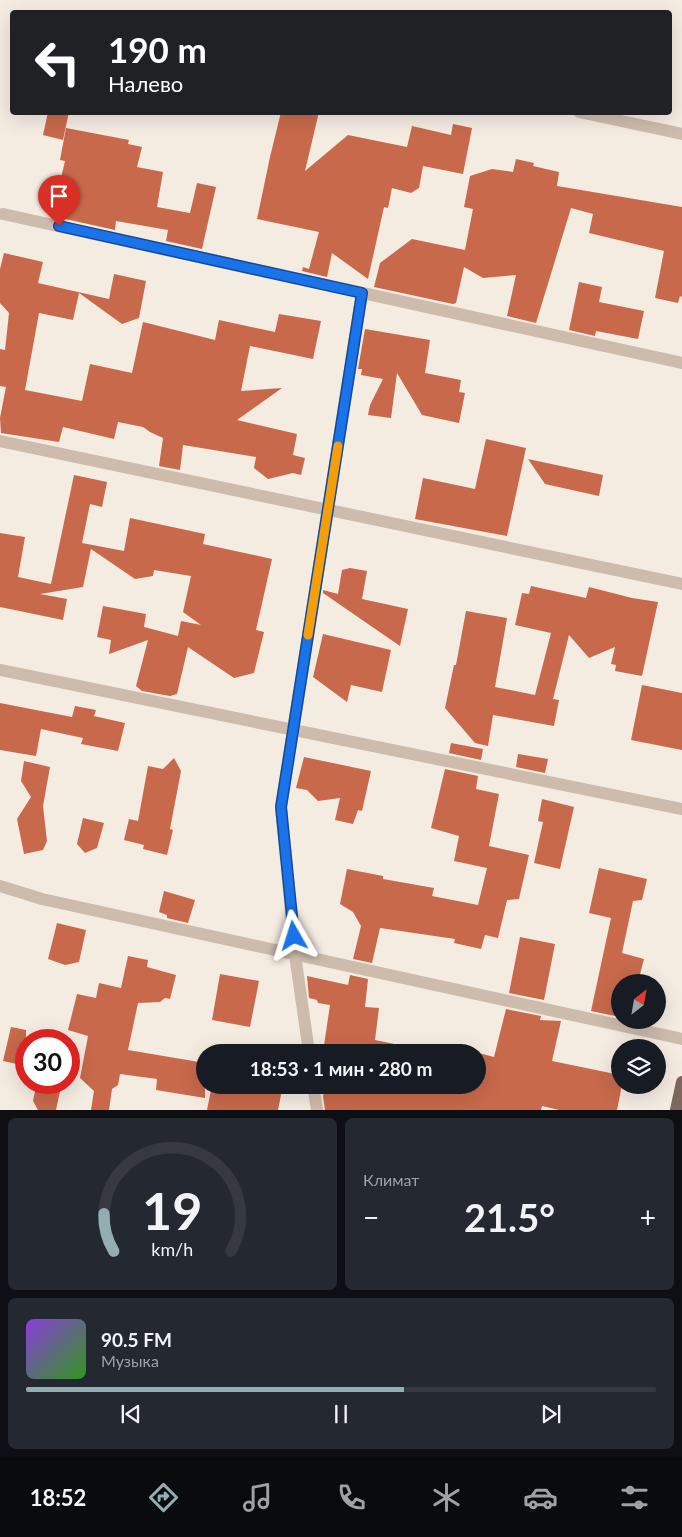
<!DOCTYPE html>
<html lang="ru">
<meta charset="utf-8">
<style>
body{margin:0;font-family:Lato,sans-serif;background:#242831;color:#f1f3f6;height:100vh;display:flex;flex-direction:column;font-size:19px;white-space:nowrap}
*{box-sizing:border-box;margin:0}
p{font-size:16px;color:#9ea1a6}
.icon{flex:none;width:28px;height:28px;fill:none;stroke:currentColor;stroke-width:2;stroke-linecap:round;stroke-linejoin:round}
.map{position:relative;height:1110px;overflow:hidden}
.sheet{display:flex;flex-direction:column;gap:8px;padding:8px;background:#0d0f14;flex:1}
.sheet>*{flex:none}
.hud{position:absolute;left:10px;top:10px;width:662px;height:105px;border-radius:5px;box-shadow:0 5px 20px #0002;background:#202124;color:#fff;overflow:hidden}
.needle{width:32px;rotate:31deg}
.fabs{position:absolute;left:611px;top:974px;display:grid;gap:10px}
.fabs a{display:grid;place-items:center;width:55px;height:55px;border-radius:50%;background:#171b24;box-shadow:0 5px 20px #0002;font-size:25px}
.speed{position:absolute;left:15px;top:1029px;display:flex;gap:10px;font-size:25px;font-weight:700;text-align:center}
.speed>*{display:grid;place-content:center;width:65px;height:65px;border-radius:50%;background:#171b24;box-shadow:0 5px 20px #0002;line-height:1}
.speed .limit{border:8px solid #d22;background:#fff;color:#111}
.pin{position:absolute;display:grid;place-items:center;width:42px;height:42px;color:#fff;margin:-51px -21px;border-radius:50% 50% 50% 0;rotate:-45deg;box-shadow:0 0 5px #0007}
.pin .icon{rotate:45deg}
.me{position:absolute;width:55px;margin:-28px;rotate:354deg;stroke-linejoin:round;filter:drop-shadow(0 0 4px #0008)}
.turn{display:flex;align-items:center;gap:18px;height:105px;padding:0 15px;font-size:22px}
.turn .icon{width:65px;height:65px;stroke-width:2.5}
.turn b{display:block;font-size:35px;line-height:42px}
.big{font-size:38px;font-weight:700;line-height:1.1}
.sheet .tile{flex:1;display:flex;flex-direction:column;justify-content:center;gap:8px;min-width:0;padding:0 18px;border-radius:8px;background:#242831}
.sheet .dial{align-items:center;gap:0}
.dial svg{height:130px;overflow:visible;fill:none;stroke:#363941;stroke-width:7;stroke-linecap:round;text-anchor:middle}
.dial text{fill:#f1f3f6;stroke:none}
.song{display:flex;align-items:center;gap:15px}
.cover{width:60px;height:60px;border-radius:8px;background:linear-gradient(135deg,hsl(270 70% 55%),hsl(110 70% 35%))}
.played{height:5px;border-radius:2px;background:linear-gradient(90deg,#92aeb2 60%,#363941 60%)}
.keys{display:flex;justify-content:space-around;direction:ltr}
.heat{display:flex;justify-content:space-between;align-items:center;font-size:28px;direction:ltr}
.sheet .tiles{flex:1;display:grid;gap:8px;grid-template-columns:1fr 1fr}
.tile:last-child{grid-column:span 2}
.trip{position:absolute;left:196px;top:1044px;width:290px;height:50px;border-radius:25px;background:#171b24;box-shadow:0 5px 20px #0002;font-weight:700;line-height:50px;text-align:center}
.tabs{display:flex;height:80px;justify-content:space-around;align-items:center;background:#090b0e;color:#9ea1a6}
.tabs .icon{width:35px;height:35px}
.tabs .selected{color:#92aeb2}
.tabs b{font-size:22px;color:#f1f3f6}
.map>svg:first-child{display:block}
</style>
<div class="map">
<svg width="682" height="1110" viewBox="0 0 682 1110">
<rect width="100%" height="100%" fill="#f4ebe1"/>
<path fill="#c8694b" d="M48,112H69L63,140L43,135Z
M281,112H319L305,171L348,135L407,147L412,126L451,135L453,124L472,128L463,174L423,166L419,188L411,193L392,188L388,208L384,207L368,279L332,253L327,277L302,271L303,267L309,269L319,232L257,219L270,157Z
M66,128L129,140L128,144L142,147L137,167L163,172L157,207L190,213L197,183L216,187L202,249L166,241L168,230L116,221L115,230L52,216L65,161L60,160Z
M516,159L534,163L533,166L559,172L557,186L682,207V297L680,296L678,303L655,298L664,251L589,233L593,214L571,208L536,323L507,316L516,275L483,278L464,267L456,303L453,304L374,287L380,263L412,239L465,250L473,209L464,207L470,176L492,169L513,172Z
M4,253L43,262L38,283L109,299L114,274L146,281L139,318L122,324L79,293L73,320L39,313L25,390L82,401L90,364L132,373L143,322L215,340L219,320L275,332L279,314L321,321L313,359L250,346L241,391L282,388L237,420L297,434L293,455L305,458L301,475L293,473L268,479L254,468L256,457L183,445L180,470L159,466L163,438L150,432L143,427L118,422L114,439L63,427L59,442L1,433L0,418L6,387L0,386V349L5,350L9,313L0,303V269Z
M579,282L602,287L599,302L644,311L638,339L596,331L595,336L569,330Z
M365,329L430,340L425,373L461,380L459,392L465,393L459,423L422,415L397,373L391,418L368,415L370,405L383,379L361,375L362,369H358Z
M486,439L526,448L507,536L415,519L423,478L475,489Z
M528,459L603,475L599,496L545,484Z
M74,475L107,482L102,507L90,504L82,543L124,551L130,518L205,534L203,544L272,559L256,630L264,632L254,673L234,678L188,647L177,694L170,696L142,691L136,686L148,640L109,654L111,640L97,637L103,606L146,614L144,627L178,636L181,621L201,625L183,612L191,576L154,570L153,576L135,579L91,549L83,587L40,594L67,599L63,620L0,607V533L25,537L18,577L51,584Z
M350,568L367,571L362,599L408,609L400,646L323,593V590L338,594L342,570Z
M531,586L586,598L589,587L632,598L658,602L642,676L615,671L616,665L611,664L615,647L589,658L569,635L553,699L559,700L554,726L493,715L488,746L475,743L445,708L454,665H456L466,611L507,618L495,687L535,695L551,633L515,625L522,593L529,594Z
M323,634L391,650L382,692L351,685L347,702L313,677Z
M642,685L682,693V750L631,740Z
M0,703L72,717L75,706L96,710L94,716L125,723L118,751L81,744L83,738L41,729L36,756L0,750Z
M451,743L483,749L481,760L449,753Z
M518,754L548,759L545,773L516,767Z
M304,757L371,771L362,811L358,810L353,824L335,820L340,798L318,801L307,790L296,788Z
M174,758L181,771L170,829L173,830L167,855L143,849L144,845L124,840L129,819L138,821L148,766L163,769Z
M24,761L50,767L43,806L47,841L43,850L24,854L17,819L31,797L21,781Z
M445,769L478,776L476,789L499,794L489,846L529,855L519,899L507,900L498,938L485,935L481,949L454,943L455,939L380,928L372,963L353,959L361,926L353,912L340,904L347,869L383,876V879L434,888L432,896L478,905L487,868L454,861L459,836L431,828Z
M542,799L574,807L560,869L534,863L543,822L538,821Z
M83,818L104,823L97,848L85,853L77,844Z
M599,868L647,879L642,900L633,901L622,953L644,959L638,982H620V1017L591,1011L611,918L589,913Z
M164,891L195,900L188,923L167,918V915L159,912Z
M57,923L86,930L79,962L65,965L48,959Z
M520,937L555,944L544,1000L509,993Z
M128,956L148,960L147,967L176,975L170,999L165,998L160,1002L138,1003L128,1050L205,1063V1098L156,1090L157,1079L120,1074L118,1085L112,1089L109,1110H91L94,1091L80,1078L88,1036L68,1030L77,994L96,998L99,983L121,988Z
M220,974L259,981L250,1027L212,1020Z
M350,975L368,979L365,1007L379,1008L375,1040L419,1049L418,1052H323L330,1005L318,1003L317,1000L309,998L307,976L348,985Z
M506,1009L541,1016L540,1020L561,1021L552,1061L620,1075V1085H622L617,1110H559L542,1106L541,1110H325L323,1096L325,1086L350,1090L351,1085H478V1052H455L456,1047L494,1057Z
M11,1027L26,1030V1066L3,1061Z
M37,1082H62L56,1110H38L33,1101Z
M212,1085H283L278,1110H207Z"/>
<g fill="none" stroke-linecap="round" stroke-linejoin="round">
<path stroke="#cdbbac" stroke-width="12" d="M579,112L682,134
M3,214L682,363
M0,441L682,584
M0,670L682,809
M0,886L42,899L682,1039
M309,1052L295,955L281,807L362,293
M313,1085L317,1110"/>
<path stroke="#7d675c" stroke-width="12" d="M676,1110L682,1082"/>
</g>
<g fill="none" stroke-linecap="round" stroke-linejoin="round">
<defs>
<path id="route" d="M59,226L362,293L281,807L294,936"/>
</defs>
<use href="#route" stroke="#114b97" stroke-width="12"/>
<use href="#route" stroke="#1a73e8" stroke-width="9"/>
<path stroke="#f59e0b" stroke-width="9" d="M308,635L338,446"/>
</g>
</svg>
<div class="fabs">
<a><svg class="needle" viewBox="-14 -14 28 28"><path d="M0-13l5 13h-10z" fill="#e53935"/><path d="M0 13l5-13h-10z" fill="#9ea1a6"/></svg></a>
<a><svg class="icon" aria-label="layers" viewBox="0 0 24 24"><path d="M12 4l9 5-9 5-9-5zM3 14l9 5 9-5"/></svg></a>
</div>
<div class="speed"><div class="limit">30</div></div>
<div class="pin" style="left:59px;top:226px;background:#d93025"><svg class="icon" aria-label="arrive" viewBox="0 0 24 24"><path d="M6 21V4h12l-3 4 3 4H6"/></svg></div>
<svg class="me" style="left:294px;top:936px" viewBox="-20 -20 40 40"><path d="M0-17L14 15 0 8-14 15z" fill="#1a73e8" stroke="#fff" stroke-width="4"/></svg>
<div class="trip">18:53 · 1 мин · 280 m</div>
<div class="hud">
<div class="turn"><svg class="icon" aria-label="left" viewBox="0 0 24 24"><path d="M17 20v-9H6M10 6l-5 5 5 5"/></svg><div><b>190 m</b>Налево</div></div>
</div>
</div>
<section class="sheet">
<div class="tiles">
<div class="tile dial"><svg viewBox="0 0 100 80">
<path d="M14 69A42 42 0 1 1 86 69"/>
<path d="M14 69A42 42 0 0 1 8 46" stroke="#92aeb2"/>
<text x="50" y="56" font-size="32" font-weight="700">19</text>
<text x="50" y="72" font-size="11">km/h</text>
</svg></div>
<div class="tile"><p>Климат</p>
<div class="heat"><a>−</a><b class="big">21.5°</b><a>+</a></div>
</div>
<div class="tile">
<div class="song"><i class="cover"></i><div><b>90.5 FM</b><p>Музыка</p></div></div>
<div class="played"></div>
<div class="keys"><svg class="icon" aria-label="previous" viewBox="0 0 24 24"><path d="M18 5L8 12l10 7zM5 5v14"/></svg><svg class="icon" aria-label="pause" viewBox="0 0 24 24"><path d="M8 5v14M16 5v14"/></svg><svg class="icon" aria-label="next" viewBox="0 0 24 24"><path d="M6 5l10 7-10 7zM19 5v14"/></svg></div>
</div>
</div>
</section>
<nav class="tabs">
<b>18:52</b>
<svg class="icon selected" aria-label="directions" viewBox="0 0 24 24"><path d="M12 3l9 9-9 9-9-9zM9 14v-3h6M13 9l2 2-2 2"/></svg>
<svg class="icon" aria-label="music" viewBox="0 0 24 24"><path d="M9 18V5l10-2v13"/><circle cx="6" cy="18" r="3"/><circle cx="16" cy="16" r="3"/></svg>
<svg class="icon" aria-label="phone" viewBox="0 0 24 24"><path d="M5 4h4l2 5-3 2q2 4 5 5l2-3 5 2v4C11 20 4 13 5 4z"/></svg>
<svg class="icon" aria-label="climate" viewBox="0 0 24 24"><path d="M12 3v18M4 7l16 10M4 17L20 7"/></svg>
<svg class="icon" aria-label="car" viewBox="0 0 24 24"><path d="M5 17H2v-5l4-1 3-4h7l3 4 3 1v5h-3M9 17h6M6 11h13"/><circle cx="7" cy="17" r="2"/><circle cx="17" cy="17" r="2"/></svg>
<svg class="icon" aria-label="filters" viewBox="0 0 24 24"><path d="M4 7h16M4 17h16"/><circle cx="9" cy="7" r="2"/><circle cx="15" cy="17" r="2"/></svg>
</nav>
